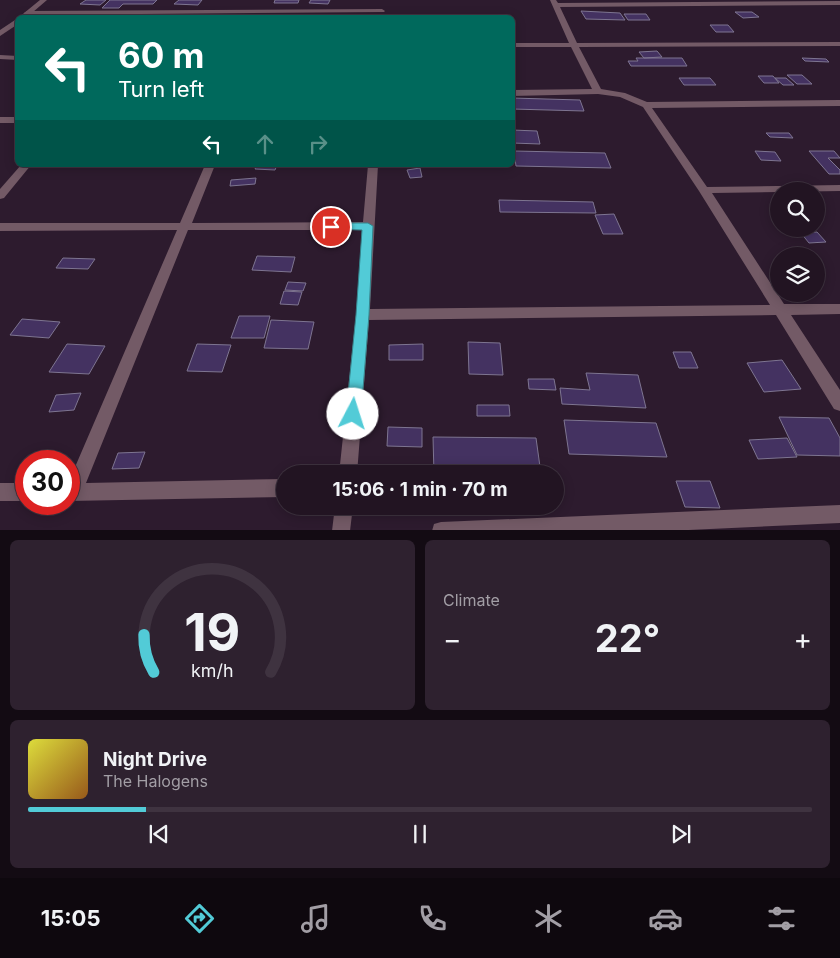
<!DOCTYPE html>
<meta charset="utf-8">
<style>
body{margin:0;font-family:Inter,sans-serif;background:#2e212f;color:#f1f3f6;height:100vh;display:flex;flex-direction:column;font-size:19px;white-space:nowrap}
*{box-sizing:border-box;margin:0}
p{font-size:16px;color:#a29ea5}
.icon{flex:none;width:28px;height:28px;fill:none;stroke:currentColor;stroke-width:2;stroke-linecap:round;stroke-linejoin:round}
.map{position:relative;height:530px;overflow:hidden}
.panel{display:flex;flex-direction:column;gap:10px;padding:10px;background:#130b13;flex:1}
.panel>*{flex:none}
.hud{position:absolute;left:15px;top:15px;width:500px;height:152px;border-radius:8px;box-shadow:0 2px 12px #0003,0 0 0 1px #3f3340;background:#00695c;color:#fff;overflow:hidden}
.buttons{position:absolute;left:770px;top:182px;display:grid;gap:10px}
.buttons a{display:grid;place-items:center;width:55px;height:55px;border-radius:50%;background:#221422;box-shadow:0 2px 12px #0003,0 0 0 1px #3f3340;font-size:25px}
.speed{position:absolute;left:15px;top:450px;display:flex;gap:10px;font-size:25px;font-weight:700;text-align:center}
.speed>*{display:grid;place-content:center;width:65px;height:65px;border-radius:50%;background:#221422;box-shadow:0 2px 12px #0003,0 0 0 1px #3f3340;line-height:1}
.speed .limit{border:8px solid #d22;background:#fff;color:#111}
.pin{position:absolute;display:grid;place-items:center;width:42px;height:42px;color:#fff;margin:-21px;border:2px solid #fff;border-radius:50%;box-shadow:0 1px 5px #0007}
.me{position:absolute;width:55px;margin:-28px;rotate:5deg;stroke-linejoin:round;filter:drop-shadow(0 0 4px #0008)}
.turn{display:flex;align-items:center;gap:18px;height:105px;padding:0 20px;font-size:22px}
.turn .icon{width:65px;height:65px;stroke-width:2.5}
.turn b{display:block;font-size:35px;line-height:42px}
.lanes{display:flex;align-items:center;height:48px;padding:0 20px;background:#0003;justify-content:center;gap:25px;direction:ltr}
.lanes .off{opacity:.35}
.big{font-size:38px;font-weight:700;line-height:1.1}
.panel .card{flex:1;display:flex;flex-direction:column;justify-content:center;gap:8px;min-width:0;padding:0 18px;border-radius:8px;background:#2e212f}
.panel .dial{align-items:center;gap:0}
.dial svg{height:130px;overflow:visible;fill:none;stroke:#3f3340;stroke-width:7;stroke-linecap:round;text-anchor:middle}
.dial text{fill:#f1f3f6;stroke:none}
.song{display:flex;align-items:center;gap:15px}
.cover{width:60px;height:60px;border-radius:8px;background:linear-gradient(135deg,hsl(60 70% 55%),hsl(30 70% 35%))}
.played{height:5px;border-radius:2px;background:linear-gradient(90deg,#52cbd7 15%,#3f3340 15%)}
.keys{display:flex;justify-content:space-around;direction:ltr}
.heat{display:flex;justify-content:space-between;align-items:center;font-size:28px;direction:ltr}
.panel .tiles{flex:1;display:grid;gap:10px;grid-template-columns:1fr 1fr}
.card:last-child{grid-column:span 2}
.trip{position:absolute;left:276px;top:465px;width:288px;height:50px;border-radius:25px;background:#221422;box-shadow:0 2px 12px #0003,0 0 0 1px #3f3340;font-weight:700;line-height:50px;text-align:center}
.menu{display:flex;height:80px;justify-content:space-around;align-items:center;background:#0e080e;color:#a29ea5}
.menu .icon{width:35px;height:35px}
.menu .selected{color:#52cbd7}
.menu b{font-size:22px;color:#f1f3f6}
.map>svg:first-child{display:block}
</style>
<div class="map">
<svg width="840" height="531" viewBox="0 0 840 531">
<rect width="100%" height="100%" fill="#2d1b2e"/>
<path fill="#443261" stroke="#7e7591" d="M86,0H106L100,5L80,4Z
M110,0H157L153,4H123L119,8H102Z
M179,0H202L198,5L174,4Z
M275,0H299L298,3H274Z
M311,0H330L328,4L309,3Z
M581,11L620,13L625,20L586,19Z
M735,12H752L759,17L743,18Z
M624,14H646L650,20H628Z
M710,25H728L734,32H716Z
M657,51L662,57L644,58L639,52Z
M636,58H682L687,66H631L628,61H638Z
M802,58L826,59L829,62L805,61Z
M787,75H802L812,84H797Z
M758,76H773L779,83H764Z
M679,78H710L716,85H684Z
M775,78H786L794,85H783Z
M512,98L580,100L584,111L512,109Z
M512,130L537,131L540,144L512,143Z
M766,133H789L793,138L770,137Z
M514,151L605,153L611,168L516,166Z
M755,151L775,152L781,161L761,160Z
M809,151H834L840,158H828L840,170V174H829Z
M257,165H277L275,170L255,169Z
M420,168L422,177L410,178L407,170Z
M256,178L255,184L230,186L231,180Z
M499,200L593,202L596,213L500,212Z
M614,214L623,234H603L595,215Z
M817,232L826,242L809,243L801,233Z
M257,256L295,257L291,272L252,270Z
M63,258L95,259L88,269L56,268Z
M288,282L306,283L303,291L285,290Z
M284,291L302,292L298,305L280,304Z
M239,316H270L264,338H231Z
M22,319L60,322L49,338L10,335Z
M271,320L314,322L308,349L264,348Z
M468,342L500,343L503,375L469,374Z
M67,344L105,346L89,374L49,372Z
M197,344L231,345L222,372L187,371Z
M423,344V360H389V345Z
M673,352H691L698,368H679Z
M782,360L801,389L764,392L747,363Z
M586,373L638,375L646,408L562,404L560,388L590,390Z
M528,379H554L556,390L529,389Z
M81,393L74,410L49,412L56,395Z
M477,405H509L510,416H477Z
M779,417L829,418L840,438V456L797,455Z
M564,420L656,423L667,457L569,454Z
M388,427L422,428V447L387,446Z
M433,437L536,438L541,474H434Z
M787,438L797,457L758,459L749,440Z
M145,452L139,468L112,469L118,453Z
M676,481H710L720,508L685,507Z"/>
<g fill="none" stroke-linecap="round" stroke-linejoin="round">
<path fill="#735a66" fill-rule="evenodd" d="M550,0H556L558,3L840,1V5L560,7L577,43L840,42V46L579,47L601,89L625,93L647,102L840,100V106L652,108L707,187L840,185V191L712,193L784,304H840V314L791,315L840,390V411L834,409L776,315L369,320L357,474H339L356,315L363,230H188L86,483L285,479V497L69,501V481L177,230L0,231V223H180L205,165H215L192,223L363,222L368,165H378L370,309L770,305L699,191L643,107L620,97L598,94L512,96V90L592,89L571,47H512V43H569Z
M382,9L385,11L384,12L27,15L24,13L27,11Z
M0,55L18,56V60L0,59Z
M0,117H18V123H0Z
M21,165H31L4,198L0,199V189Z
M0,483H26V501H0Z
M840,505V523L667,531H432L434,524L441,522Z
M335,506H353L350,531H332Z"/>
<path fill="#735a66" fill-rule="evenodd" d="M40,0H47L26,18H18Z
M18,18V24L0,36V30Z"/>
</g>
<path fill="#52cbd7" stroke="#35848c" d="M331,223H368L373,226L369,315L361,414L358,419L353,421L348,419L346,414L356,315L362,230L328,229L326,227L328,224Z"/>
</svg>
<div class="buttons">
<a><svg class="icon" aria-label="search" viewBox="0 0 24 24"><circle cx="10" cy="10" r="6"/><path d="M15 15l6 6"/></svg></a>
<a><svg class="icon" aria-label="layers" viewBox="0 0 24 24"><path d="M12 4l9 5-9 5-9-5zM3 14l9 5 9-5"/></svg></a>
</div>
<div class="speed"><div class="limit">30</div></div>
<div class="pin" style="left:331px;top:227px;background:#d93025"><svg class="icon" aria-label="arrive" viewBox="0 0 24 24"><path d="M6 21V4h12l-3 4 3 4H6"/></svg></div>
<svg class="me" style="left:353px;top:414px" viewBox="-20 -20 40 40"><circle r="19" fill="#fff"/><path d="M0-13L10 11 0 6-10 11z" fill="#52cbd7"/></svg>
<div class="trip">15:06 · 1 min · 70 m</div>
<div class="hud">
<div class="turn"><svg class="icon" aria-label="left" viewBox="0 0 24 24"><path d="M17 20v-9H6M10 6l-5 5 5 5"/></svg><div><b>60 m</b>Turn left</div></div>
<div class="lanes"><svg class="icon" aria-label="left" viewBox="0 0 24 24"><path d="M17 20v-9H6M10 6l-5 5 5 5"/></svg><svg class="icon off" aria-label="ahead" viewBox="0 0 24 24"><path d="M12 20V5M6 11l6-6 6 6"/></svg><svg class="icon off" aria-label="right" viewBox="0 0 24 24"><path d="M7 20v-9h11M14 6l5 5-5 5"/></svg></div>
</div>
</div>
<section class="panel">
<div class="tiles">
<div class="card dial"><svg viewBox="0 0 100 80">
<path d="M14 69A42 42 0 1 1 86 69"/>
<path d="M14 69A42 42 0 0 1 8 46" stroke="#52cbd7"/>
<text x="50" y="56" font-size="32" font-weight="700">19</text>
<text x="50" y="72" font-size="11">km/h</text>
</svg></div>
<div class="card"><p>Climate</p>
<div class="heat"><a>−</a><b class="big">22°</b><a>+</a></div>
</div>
<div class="card">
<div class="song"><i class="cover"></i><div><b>Night Drive</b><p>The Halogens</p></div></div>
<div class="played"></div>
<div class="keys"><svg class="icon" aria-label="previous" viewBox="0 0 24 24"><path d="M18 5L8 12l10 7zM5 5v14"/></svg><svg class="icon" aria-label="pause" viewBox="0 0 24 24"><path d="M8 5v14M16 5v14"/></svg><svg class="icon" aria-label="next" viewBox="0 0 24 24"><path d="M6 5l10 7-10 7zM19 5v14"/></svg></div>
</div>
</div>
</section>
<nav class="menu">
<b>15:05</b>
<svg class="icon selected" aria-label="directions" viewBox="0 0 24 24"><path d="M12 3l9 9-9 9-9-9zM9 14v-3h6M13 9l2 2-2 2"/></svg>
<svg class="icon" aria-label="music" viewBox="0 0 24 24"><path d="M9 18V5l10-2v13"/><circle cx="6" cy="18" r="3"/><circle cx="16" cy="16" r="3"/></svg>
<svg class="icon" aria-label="phone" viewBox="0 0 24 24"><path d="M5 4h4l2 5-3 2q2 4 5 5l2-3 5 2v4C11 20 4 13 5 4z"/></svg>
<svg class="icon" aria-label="climate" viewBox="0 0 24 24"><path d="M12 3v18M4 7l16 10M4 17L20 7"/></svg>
<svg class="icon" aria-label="car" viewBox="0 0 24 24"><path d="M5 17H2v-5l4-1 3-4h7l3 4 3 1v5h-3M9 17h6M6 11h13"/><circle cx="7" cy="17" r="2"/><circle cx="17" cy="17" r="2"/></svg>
<svg class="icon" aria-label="filters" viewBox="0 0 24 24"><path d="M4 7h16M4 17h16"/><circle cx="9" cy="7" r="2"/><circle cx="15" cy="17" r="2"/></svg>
</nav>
